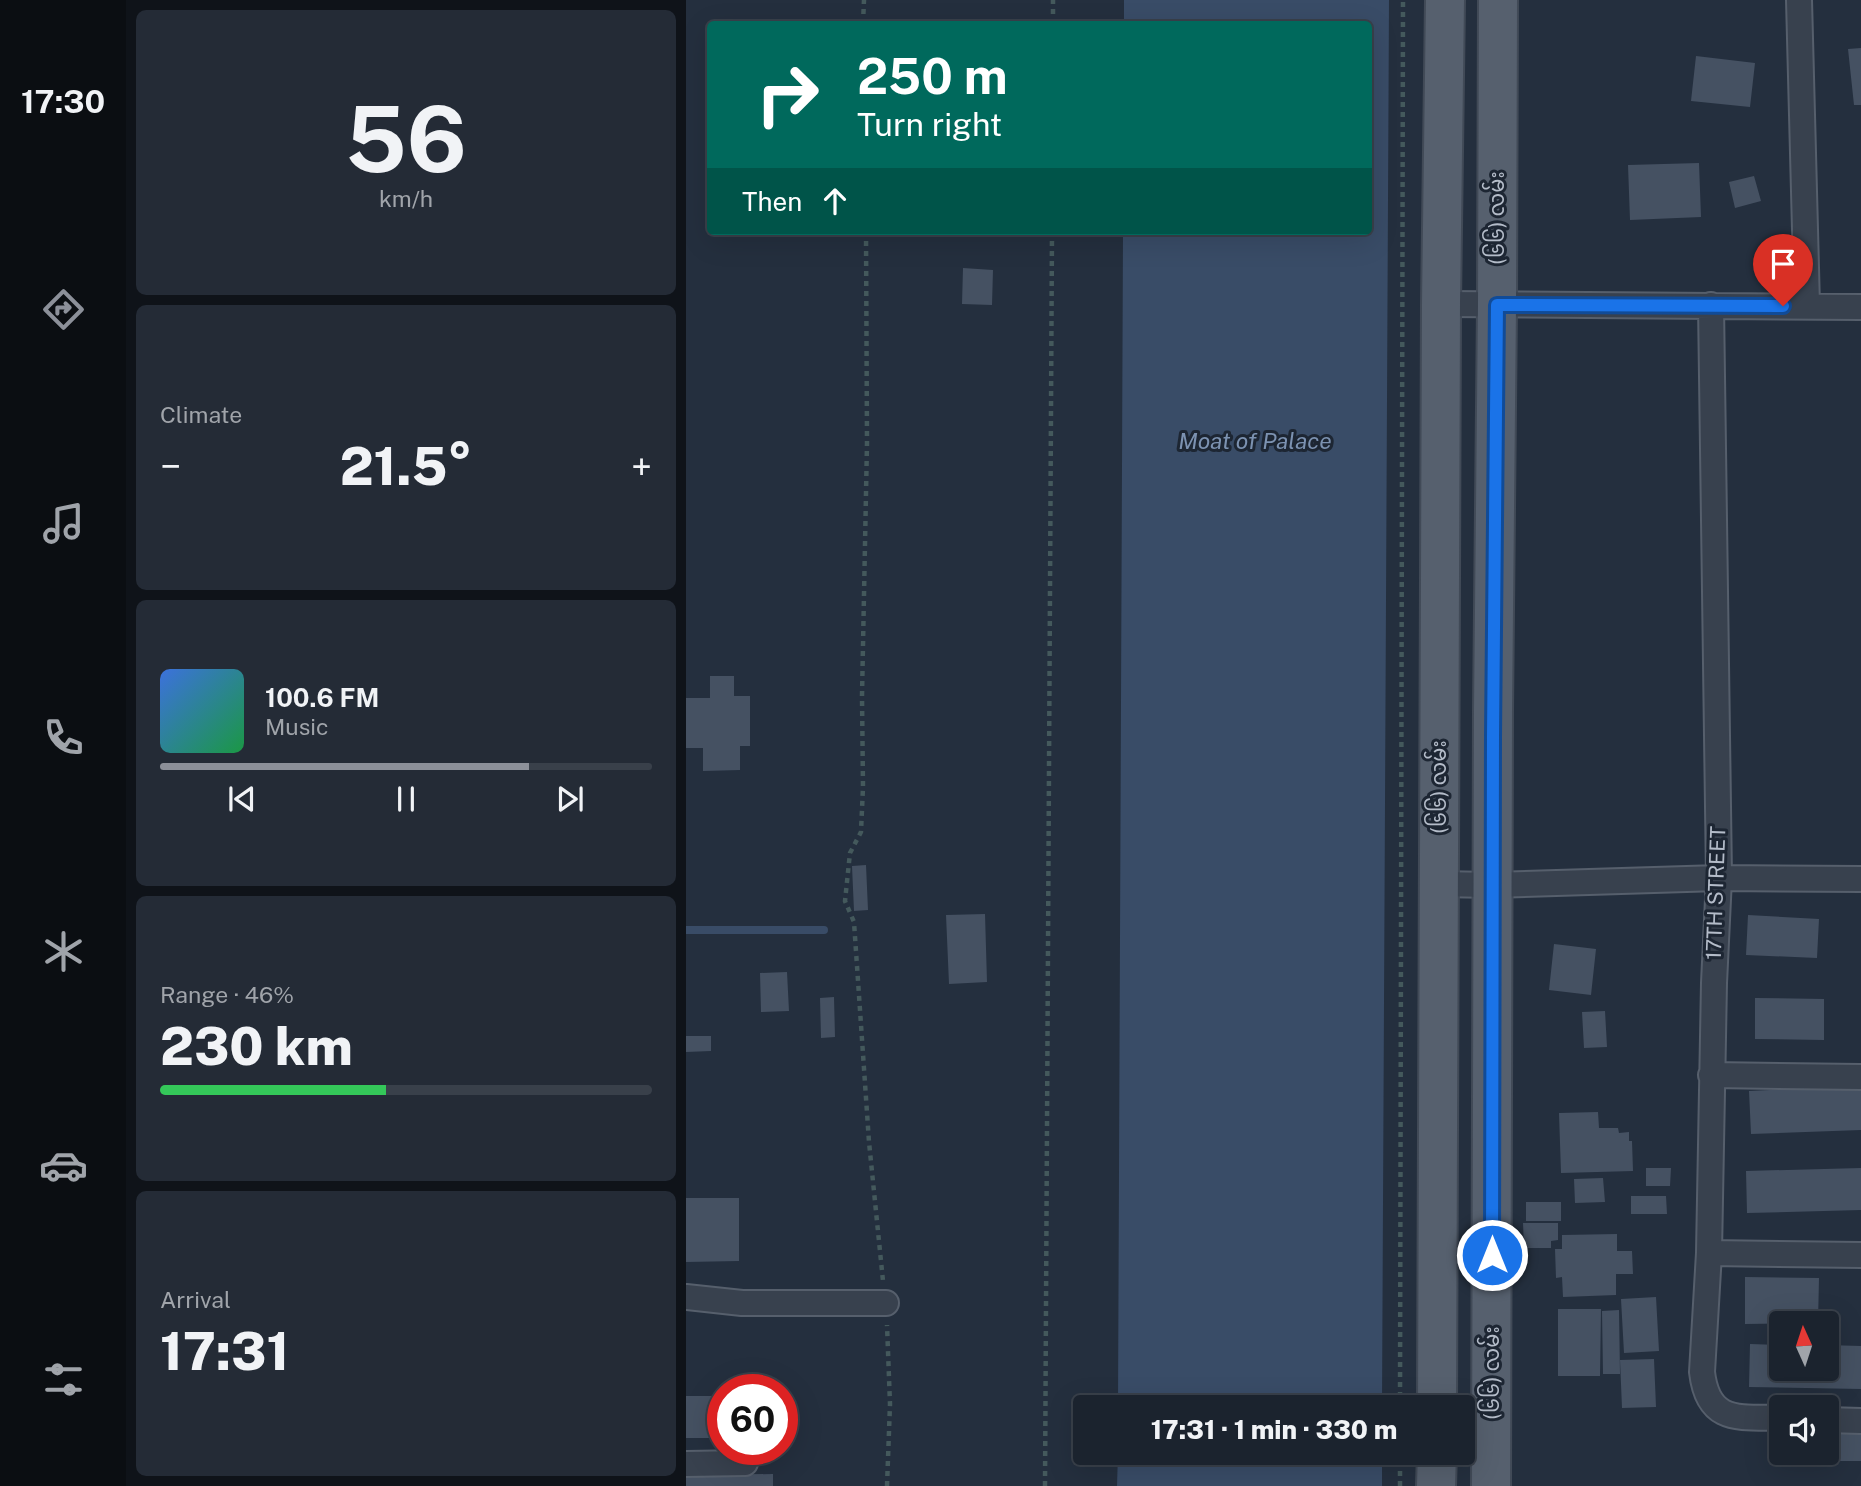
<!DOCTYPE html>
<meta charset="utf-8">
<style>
body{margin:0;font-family:"Public Sans","Noto Sans Myanmar",sans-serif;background:#242b36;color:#f1f3f6;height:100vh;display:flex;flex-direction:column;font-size:26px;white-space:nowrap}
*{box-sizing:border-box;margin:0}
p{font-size:23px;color:#a0a4aa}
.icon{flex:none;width:38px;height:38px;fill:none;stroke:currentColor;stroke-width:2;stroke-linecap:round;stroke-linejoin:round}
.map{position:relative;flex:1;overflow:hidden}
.side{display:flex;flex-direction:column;gap:10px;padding:10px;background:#0f1319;width:560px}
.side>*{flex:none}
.top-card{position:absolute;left:21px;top:21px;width:665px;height:214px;border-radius:7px;box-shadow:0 7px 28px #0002,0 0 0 2px #39404a;background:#00695c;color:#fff;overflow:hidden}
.needle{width:46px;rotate:357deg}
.controls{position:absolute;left:1083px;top:1311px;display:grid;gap:14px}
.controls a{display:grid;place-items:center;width:70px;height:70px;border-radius:7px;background:#1b232e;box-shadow:0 7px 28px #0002,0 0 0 2px #39404a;font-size:35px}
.speed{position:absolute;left:21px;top:1374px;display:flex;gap:14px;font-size:35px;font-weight:700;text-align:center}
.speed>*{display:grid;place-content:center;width:91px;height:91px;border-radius:50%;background:#1b232e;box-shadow:0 7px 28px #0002,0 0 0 2px #39404a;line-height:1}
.speed .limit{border:10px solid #d22;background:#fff;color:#111}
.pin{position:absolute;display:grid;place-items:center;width:60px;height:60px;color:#fff;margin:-72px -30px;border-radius:50% 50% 50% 0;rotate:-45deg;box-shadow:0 0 7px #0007}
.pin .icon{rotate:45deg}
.me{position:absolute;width:77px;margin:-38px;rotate:0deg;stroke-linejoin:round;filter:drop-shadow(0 0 5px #0008)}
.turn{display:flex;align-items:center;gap:24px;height:147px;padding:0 35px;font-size:32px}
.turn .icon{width:91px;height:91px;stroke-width:2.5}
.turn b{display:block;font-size:49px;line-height:60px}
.then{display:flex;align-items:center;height:66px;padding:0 35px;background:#0003;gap:14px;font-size:26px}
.big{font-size:52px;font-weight:800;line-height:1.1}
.side .widget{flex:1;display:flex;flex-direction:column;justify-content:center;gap:10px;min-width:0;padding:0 24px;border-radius:10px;background:#242b36}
.side .dial{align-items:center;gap:0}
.dial b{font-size:91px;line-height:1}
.song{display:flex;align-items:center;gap:21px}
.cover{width:84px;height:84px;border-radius:10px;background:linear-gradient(135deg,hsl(220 70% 55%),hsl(140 70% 35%))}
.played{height:7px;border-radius:4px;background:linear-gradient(90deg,#8c9099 75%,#39404a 75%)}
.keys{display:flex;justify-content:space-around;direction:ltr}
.heat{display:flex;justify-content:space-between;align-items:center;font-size:38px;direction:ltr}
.charge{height:10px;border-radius:5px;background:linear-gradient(90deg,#34c759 46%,#39404a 0)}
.trip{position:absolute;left:387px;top:1395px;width:402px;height:70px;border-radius:7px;background:#1b232e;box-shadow:0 7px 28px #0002,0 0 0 2px #39404a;font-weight:800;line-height:70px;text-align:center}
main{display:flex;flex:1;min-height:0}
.dock{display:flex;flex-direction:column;width:126px;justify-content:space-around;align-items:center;background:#0b0e12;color:#a0a4aa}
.dock .icon{width:49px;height:49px}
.dock .current{color:#8c9099}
.dock b{font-size:32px;color:#f1f3f6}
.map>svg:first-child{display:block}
</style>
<main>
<nav class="dock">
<b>17:30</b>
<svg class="icon current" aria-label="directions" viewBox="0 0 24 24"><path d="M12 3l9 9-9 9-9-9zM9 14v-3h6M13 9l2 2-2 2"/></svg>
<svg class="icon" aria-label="music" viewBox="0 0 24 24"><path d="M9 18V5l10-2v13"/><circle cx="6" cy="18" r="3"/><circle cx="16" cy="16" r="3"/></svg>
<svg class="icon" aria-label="phone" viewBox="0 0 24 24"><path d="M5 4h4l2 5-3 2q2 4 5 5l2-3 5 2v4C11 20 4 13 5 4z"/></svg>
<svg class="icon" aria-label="climate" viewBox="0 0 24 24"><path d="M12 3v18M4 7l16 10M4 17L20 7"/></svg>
<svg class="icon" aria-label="car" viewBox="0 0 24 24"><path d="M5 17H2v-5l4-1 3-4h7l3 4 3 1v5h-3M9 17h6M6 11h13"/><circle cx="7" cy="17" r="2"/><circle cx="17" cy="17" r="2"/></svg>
<svg class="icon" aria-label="filters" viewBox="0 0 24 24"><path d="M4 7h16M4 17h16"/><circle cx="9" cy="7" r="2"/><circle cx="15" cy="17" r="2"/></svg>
</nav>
<section class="side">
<div class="widget dial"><b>56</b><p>km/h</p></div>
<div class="widget"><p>Climate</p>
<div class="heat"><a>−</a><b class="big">21.5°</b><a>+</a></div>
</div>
<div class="widget">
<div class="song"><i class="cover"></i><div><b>100.6 FM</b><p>Music</p></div></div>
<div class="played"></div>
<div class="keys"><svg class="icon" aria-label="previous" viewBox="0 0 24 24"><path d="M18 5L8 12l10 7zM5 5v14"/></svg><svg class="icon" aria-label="pause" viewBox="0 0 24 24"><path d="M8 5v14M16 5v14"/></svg><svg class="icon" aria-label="next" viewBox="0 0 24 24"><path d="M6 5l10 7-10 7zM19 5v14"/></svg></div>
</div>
<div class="widget"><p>Range · 46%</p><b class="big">230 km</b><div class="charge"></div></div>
<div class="widget"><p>Arrival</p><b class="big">17:31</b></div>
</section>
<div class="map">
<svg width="1175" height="1486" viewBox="0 0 1175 1486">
<rect width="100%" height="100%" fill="#242f3e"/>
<path fill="#394c67" d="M438,0H703L696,1407H432L437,231H682V24H438Z
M432,1453H696V1486H431Z"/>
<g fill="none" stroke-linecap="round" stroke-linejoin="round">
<path stroke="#394c67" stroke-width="8" d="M0,930H138"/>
</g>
<path fill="#455162" d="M1175,48V105H1168L1162,49Z
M1010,56L1069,63L1064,107L1005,101Z
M1013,163L1015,217L944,220L942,165Z
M1068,176L1075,201L1049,208L1043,182Z
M277,268L307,270L306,305L276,304Z
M24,676H48V696H64V746H54V770L17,771V748H0V698H24Z
M180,865L182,910L168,911L166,866Z
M299,914L301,982L263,984L260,915Z
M1062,915L1133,919L1131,958L1060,955Z
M868,944L910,949L905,995L863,990Z
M101,972L103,1011L75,1012L74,973Z
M148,997L149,1037L135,1038L134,998Z
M1069,998L1138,999V1040L1069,1039Z
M919,1011L921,1047L898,1048L896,1012Z
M0,1036H25V1051L0,1052Z
M1175,1086V1130L1065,1134L1063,1091Z
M912,1112L913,1128H932L933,1133L943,1132V1141H946L947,1171L875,1173L873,1113Z
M960,1168H985L984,1186H960Z
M1175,1168V1210L1061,1213L1060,1171Z
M917,1178L919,1202L889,1203L888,1179Z
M945,1196H980L981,1214H945Z
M0,1198H53V1261L0,1262Z
M840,1202H875V1221H840Z
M837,1223H872V1240L865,1241V1248H838Z
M931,1234V1251H946L947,1274H930V1295L877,1297L876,1277L870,1278L869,1249H876V1235Z
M1059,1277L1133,1278L1132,1323L1059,1324Z
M970,1297L973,1351L938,1353L935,1299Z
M872,1309H915L914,1376H872Z
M933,1310L934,1374H917L916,1311Z
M1064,1344L1096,1345V1368H1141V1345L1175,1346V1389L1063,1387Z
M968,1359L970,1407L936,1408L934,1360Z
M0,1396H37V1438H0Z
M1154,1433H1175V1461H1154Z
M87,1474V1486H0V1475Z"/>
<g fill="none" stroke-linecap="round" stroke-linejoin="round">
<defs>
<path id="minor" d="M1113,0L1121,306
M755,304L1175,307
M1025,305L1033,878L1028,983L1023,1253L1016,1372C1022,1424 1053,1417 1096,1418
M753,884L806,885L1033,878L1175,879
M1025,1075L1175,1077
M1023,1253L1175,1255
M0,1297L56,1303H200
M1141,1420L1175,1421
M0,1464L59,1463"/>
<path id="primary" d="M751,1407L755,304L759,0
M750,1486L751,1452
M805,1486L807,712L811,305L812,0"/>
</defs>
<use href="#minor" stroke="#565f6c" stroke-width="28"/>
<use href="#primary" stroke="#414a57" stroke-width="42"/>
<path stroke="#44595c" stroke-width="4.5" stroke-dasharray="5 5" stroke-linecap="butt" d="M177,24L178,0
M367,24V0
M180,231L181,443L176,696L177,787L175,832L164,853L159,901L168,922L183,1142L197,1281
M714,1407L717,0
M201,1486L204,1404L201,1325
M359,1486L366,231
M714,1486V1452"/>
<use href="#minor" stroke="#38414e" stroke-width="24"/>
<use href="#primary" stroke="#56606e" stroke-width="38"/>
</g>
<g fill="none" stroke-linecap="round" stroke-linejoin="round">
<defs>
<path id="route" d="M806,1255L807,737L811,305L1097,306"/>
</defs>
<use href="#route" stroke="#114b97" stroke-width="18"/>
<use href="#route" stroke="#1a73e8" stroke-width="12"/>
</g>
<g text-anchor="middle" stroke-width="6" stroke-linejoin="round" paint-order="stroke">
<g font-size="21" fill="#b4bcc9" stroke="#1d2633">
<text transform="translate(811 218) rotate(-90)" y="7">(၆၆) လမ်း</text>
<text transform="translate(753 787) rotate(-90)" y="7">(၆၆) လမ်း</text>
<text transform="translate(1030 893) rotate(-88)" y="7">17TH STREET</text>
<text transform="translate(806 1373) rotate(-90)" y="7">(၆၆) လမ်း</text>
</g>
<g font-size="23" font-style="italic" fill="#7c92b1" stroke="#1d2633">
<text x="569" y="449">Moat of Palace</text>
</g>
</g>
</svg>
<div class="controls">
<a><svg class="needle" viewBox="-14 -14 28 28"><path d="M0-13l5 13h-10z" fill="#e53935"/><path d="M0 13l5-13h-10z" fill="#a0a4aa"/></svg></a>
<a><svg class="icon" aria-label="sound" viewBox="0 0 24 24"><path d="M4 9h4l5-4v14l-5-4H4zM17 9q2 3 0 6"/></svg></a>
</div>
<div class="speed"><div class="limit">60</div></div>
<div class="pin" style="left:1097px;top:306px;background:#d93025"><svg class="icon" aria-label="arrive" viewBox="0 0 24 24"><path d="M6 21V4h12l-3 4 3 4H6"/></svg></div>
<svg class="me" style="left:806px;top:1255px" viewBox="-20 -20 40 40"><circle r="17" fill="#1a73e8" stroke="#fff" stroke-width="3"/><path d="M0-11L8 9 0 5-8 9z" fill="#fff"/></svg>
<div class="trip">17:31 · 1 min · 330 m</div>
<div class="top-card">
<div class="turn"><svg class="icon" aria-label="right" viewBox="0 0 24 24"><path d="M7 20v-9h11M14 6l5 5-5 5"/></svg><div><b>250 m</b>Turn right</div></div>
<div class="then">Then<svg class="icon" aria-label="ahead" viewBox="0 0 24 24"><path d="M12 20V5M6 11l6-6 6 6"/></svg></div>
</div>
</div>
</main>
